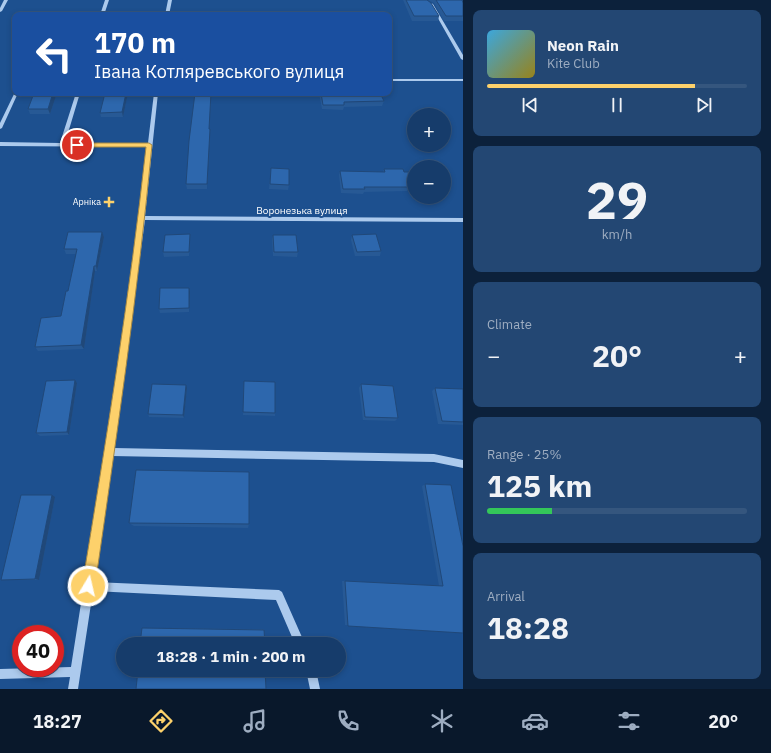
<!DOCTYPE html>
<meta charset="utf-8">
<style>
body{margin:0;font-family:"IBM Plex Sans",sans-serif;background:#234773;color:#f1f3f6;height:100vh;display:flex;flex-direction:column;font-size:15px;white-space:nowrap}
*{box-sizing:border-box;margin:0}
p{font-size:13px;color:#9eadc1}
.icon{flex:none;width:22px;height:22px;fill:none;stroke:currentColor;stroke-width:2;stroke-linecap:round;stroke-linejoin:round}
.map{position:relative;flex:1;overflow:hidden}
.sheet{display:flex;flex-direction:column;gap:10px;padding:10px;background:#0c213b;width:308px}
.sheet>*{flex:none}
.guide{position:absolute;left:12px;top:12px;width:380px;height:84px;border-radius:8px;box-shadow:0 2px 6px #0003,0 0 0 1px #35567e;background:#1a4fa0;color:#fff;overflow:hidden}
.fabs{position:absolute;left:407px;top:108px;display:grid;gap:8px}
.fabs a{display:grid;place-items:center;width:44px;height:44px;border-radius:50%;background:#163c6b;box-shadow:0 2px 6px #0003,0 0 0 1px #35567e;font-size:20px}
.speed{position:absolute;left:12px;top:625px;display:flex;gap:8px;font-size:20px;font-weight:700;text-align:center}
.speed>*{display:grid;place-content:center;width:52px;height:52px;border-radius:50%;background:#163c6b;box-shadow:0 2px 6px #0003,0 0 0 1px #35567e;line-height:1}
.speed .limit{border:6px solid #d22;background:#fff;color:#111}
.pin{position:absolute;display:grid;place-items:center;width:34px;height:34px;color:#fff;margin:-17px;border:2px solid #fff;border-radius:50%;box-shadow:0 1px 4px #0007}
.me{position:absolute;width:44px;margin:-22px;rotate:9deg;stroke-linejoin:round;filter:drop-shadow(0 0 3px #0008)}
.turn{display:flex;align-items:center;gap:14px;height:84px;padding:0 16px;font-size:18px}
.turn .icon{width:52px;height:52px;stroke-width:2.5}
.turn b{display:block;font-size:28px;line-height:34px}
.big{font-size:30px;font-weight:800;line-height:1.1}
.sheet .tile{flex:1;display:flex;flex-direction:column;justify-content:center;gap:6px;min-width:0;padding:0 14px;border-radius:8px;background:#234773}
.sheet .dial{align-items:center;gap:0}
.dial b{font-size:52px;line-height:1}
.song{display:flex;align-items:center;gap:12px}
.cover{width:48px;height:48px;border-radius:6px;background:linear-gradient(135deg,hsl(200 70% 55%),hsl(50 70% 35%))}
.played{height:4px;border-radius:2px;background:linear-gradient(90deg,#fdd16b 80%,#35567e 80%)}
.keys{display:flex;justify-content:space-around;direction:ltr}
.heat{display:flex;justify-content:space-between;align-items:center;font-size:22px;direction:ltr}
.charge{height:6px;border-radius:3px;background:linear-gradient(90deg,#34c759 25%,#35567e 0)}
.trip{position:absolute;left:116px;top:637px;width:230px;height:40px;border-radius:20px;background:#163c6b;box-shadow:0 2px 6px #0003,0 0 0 1px #35567e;font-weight:800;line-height:40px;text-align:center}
.menu{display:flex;height:64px;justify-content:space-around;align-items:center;background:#09182b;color:#9eadc1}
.menu .icon{width:28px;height:28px}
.menu .active{color:#fdd16b}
.menu b{font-size:18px;color:#f1f3f6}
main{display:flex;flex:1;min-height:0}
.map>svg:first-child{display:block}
</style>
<main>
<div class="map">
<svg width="463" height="689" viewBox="0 0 463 689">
<rect width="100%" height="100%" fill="#1d508f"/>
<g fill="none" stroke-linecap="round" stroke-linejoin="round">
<path fill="#accaed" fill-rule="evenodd" d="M4,0H8L2,11L0,12V8Z
M105,0H109L104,15H100Z
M168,0H172L169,15H165Z
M420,0H425L433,4L463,55V60L461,59L431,6Z
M389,79H463V81H389Z
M15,92V93H18L2,128L0,129V123Z
M76,93H80L65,143H148L154,93H158L145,216L463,218V222L145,220L114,448L434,454L463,460V468L434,462L112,456L94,582L279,590L282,592L305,644H295L276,600L93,591L78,689H68L70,677L0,679V669L71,667C98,494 127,321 147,147L0,146V142L60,143Z
M306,670H316L320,689H310Z"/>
</g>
<path fill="#275995" d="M403,0H427L439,16L438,21H412Z
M428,0H462L463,3V21H444L434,3Z
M57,93L50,114H30L28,109Z
M128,93L123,117H101L100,113Z
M319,93H380L384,101L382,106L344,107L343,110L322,109Z
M209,129L210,134L207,189H187L186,184Z
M271,168L289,185L288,190L269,189Z
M384,169L409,187L407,191L364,192L363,194L341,193L339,175L340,171L383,172Z
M102,232L104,237L97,271H95L84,349L38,351L35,347L61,316L68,291L76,254H66L64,249Z
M190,234V239L189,256L164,257L163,252Z
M273,235L298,252L297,257L273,256L272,239Z
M352,235L381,251L380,256H355L351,240Z
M190,292L189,312L160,313L159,309Z
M75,380L77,383L69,435L40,436L36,433Z
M244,381L275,413V416L243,415Z
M361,384L398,418L395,421L363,420L359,388Z
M187,388L184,418L149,417L148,414Z
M435,388L463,389V425L438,424L432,391Z
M425,484L463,633L345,625L342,581H345L439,586L422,486Z
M55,497L39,580H1Z
M129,523L249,524L248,528L134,526Z
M142,628H143L264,629V630Z"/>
<path fill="#204879" d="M53,93H57L50,114L48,109Z
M126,93H128L123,117L122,112Z
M210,129V134L207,189V184Z
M102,232L104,237L97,271L96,266Z
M94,266L95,271L84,349L81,345Z
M189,288L190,292L189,312Z
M75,380L77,383L69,435L67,432Z
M186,385L187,388L184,418L183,415Z
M52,495L55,497L39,580L35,579Z"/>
<path fill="#2d67ad" stroke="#204879" d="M406,0H427L431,3L439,16H414Z
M436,0H462L463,3V16H446Z
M34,93H53L48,109H28Z
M105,93H126L122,112L100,113Z
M195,93H211L209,129H210L207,184H186L189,141Z
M321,93H380L384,101L344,102V105H323Z
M271,168L289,169V185L270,184Z
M384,169H403L404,172H409V187H364L365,189H343L340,171L385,172Z
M68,232H102L96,266H94L81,345L35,347L41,318L61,316L66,291H68L77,249H64Z
M190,234L189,252H163L165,235Z
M376,234L381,251L357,252L352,235Z
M273,235H296L298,252H274Z
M160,288H189V308L159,309Z
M75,380L67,432L36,433L46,381Z
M244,381L275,382V413L243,412Z
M152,384L186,385L183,415L148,414Z
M361,384L393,386L398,418L365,417Z
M435,388L463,389V422L442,421Z
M136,470L249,472V524L129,523Z
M425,484L451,485L463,546V633L348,626L345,581L443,586Z
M21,495H52L35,579L1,580Z
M142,628L264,630L265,644H140Z
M138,670H265L266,689H136Z"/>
<path fill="#fdd16b" stroke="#a48846" d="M74,143H149L152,145C138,293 116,440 95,586L93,591L88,593L84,591L82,586C106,441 130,294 146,147H77L73,145Z"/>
<path fill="#fdd16b" stroke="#1d508f" stroke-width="1.5" d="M107 196h4v4h4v4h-4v4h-4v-4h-4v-4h4z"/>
<g text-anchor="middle" stroke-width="4" stroke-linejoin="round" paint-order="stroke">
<g font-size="9" fill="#fff" stroke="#1d508f" text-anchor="end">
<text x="101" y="205">Арніка</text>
</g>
<g font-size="10" fill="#fff" stroke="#1d508f">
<text x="302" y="214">Воронезька вулиця</text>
</g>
</g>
</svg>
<div class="fabs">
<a>+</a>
<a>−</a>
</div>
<div class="speed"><div class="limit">40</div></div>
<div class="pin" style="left:77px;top:145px;background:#d93025"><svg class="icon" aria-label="arrive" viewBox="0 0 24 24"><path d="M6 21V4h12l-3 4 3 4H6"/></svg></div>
<svg class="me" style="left:88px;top:586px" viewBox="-20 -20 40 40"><circle r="17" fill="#fdd16b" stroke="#fff" stroke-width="3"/><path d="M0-11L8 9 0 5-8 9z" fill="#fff"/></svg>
<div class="trip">18:28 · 1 min · 200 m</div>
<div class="guide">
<div class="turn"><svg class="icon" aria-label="left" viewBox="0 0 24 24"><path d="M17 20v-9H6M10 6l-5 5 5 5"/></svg><div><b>170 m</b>Івана Котляревського вулиця</div></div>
</div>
</div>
<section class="sheet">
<div class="tile">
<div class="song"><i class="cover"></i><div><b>Neon Rain</b><p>Kite Club</p></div></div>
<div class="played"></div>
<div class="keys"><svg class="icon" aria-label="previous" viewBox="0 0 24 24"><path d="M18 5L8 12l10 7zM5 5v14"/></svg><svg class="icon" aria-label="pause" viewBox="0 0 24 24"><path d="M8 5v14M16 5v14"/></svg><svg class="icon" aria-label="next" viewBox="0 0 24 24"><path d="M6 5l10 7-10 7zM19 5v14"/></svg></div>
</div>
<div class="tile dial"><b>29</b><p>km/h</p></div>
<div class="tile"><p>Climate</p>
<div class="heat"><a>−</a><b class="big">20°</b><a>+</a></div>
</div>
<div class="tile"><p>Range · 25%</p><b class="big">125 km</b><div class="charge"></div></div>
<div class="tile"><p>Arrival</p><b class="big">18:28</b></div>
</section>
</main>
<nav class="menu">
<b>18:27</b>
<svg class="icon active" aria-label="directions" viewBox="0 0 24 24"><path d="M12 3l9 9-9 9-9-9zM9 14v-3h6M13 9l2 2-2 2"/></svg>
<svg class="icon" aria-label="music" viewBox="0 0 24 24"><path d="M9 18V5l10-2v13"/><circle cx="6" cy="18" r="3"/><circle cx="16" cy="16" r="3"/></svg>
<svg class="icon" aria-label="phone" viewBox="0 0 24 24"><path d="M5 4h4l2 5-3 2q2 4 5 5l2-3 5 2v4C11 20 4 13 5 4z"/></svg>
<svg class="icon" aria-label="climate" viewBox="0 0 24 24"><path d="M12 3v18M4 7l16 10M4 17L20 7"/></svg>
<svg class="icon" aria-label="car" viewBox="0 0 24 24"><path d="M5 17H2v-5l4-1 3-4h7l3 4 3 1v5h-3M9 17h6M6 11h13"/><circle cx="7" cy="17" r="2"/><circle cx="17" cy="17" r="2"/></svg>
<svg class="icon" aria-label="filters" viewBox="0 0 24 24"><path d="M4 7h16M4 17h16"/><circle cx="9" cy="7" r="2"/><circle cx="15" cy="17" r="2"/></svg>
<b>20°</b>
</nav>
